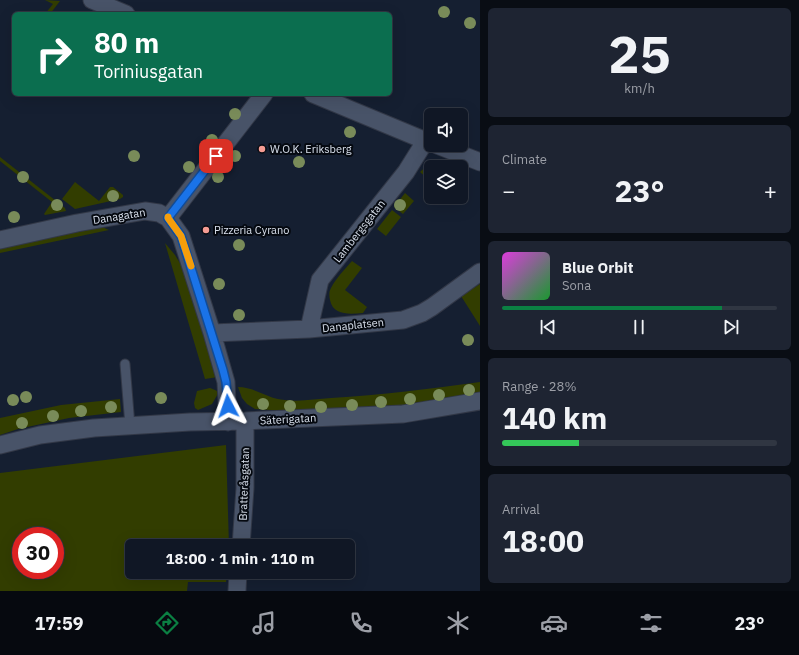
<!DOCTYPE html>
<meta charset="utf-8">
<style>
body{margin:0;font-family:"IBM Plex Sans",sans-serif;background:#1e2432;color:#f1f3f6;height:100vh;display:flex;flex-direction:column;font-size:15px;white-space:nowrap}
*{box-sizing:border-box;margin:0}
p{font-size:13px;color:#9c9fa7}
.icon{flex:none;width:22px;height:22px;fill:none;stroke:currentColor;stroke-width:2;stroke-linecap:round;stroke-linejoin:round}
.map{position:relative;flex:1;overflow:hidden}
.side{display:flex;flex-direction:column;gap:8px;padding:8px;background:#090d14;width:319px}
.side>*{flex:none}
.banner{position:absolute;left:12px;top:12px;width:380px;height:84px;border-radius:6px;box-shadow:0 4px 16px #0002,0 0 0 1px #303642;background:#0b6e4f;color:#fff;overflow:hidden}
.controls{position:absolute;left:424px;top:108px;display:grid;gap:8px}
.controls a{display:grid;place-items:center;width:44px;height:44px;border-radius:6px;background:#101725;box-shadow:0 4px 16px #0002,0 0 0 1px #303642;font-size:20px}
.speed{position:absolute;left:12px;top:527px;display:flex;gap:8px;font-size:20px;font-weight:700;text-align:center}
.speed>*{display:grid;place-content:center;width:52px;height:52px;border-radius:50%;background:#101725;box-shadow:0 4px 16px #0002,0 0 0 1px #303642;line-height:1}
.speed .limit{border:6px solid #d22;background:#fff;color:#111}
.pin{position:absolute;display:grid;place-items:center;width:34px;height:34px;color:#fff;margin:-17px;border-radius:8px;box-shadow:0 2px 6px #0006}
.me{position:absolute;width:44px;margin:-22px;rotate:356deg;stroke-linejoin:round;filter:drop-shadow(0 0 3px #0008)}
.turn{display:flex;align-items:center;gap:14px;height:84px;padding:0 16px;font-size:18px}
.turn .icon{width:52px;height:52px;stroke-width:2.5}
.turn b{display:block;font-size:28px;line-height:34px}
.big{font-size:30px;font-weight:800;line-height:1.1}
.side .tile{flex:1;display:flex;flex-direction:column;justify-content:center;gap:6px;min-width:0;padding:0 14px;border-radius:6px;background:#1e2432}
.side .dial{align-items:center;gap:0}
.dial b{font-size:52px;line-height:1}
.song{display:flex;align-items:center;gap:12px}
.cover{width:48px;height:48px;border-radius:6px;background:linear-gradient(135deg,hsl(300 70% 55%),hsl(130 70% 35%))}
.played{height:4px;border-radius:2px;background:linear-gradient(90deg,#0b8043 80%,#303642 80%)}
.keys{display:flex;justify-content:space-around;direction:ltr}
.heat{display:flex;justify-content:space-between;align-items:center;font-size:22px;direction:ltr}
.charge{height:6px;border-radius:3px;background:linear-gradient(90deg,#34c759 28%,#303642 0)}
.trip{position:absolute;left:125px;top:539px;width:230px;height:40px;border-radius:6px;background:#101725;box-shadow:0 4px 16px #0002,0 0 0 1px #303642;font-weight:800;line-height:40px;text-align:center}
.tabs{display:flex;height:64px;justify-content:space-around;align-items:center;background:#06090f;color:#9c9fa7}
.tabs .icon{width:28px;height:28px}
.tabs .on{color:#0b8043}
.tabs b{font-size:18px;color:#f1f3f6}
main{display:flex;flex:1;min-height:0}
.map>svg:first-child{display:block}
</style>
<main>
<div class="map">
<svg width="480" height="591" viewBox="0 0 480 591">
<rect width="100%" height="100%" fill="#151f31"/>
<path fill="#323d00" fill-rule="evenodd" d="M45,0L60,1L50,14H45L53,4Z
M0,157L65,208L66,211L45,215L44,214L52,202L0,161Z
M440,159L442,162L438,167H431V176L428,179L420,172L433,160Z
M75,182L99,201L110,187H113L123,195V197L120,199L75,209L62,199Z
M405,193L414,201L403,214L394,207Z
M392,210L401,217L386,236L377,229Z
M102,227L109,230L0,253V248Z
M165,243L175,255L186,273L218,377L205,379Z
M352,261L362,268L345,290L367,307L363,313C350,314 333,316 330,300C329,296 329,291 331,288C336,278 345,269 352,261Z
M480,284V326L461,296Z
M480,382V395L402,407L302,412L255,409L247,404L242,398L238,387C255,387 268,399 285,400C300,402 316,399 331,398C381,395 430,389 480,382Z
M210,388L215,390L219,392L212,404L198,410L195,408L194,403L197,391Z
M120,399L121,412L69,418L18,429L0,435V418L61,405Z
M226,445L229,546H132V572H227L226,582H188L187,591H0V473ZM21,536H55V570H21Z"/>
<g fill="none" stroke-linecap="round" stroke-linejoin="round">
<defs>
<path id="lane" d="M125,364L130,426"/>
<path id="street" d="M92,0L126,14
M313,94L431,143
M437,145L480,162
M168,218L264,94
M0,240L77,223L145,211L159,213L168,218L181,236L212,333L226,382L228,422
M309,329L320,280L406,172L426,140
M212,333L309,329L403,320L422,313L432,307L480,272
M0,445L40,435L94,428L190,422L245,421L403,414L480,401
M241,546L245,488V421
M237,591L238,572"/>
</defs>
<use href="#lane" stroke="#323847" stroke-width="11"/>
<use href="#street" stroke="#323847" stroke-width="19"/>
<use href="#lane" stroke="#485368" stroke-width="9"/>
<use href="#street" stroke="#485368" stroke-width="17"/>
</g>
<g fill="#798b59">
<circle cx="444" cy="12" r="6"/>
<circle cx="470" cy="23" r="6"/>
<circle cx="235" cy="114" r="6"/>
<circle cx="350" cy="132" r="6"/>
<circle cx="212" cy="140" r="6"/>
<circle cx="134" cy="156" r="6"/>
<circle cx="235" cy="156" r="6"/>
<circle cx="299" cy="162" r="6"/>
<circle cx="189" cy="167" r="6"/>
<circle cx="23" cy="177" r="6"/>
<circle cx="218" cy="177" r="6"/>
<circle cx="113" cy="196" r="6"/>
<circle cx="57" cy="205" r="6"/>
<circle cx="400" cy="205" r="6"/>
<circle cx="14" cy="217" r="6"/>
<circle cx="239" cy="245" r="6"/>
<circle cx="219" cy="284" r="6"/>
<circle cx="239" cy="315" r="6"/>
<circle cx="468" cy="340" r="6"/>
<circle cx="469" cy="390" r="6"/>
<circle cx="439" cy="395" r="6"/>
<circle cx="26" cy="397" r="6"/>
<circle cx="161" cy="398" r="6"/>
<circle cx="410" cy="399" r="6"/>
<circle cx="13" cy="400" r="6"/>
<circle cx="381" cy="402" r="6"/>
<circle cx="263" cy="404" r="6"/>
<circle cx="352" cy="405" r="6"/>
<circle cx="290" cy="406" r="6"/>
<circle cx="111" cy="407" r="6"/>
<circle cx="321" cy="407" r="6"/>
<circle cx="81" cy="411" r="6"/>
<circle cx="53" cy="416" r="6"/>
<circle cx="22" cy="423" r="6"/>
</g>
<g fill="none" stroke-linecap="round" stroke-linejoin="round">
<defs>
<path id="route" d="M216,156L168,218L181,236L223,370L226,382L228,406"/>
</defs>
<use href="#route" stroke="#114b97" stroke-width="10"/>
<use href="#route" stroke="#1a73e8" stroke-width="7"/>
<path stroke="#f59e0b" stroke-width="7" d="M168,217V218L181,236L191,266"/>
</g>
<g fill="#f59c93" stroke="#050910" stroke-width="1.5">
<circle cx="262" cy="149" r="4"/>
<circle cx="206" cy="230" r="4"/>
</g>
<g text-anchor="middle" stroke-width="4" stroke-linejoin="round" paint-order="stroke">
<g font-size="11" fill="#d9e0ec" stroke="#050910" text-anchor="start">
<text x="270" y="153">W.O.K. Eriksberg</text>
<text x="214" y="234">Pizzeria Cyrano</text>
</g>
<g font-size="11" fill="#d9e0ec" stroke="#050910">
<text transform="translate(119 216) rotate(-9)" y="4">Danagatan</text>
<text transform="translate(359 231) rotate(-52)" y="4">Lambergsgatan</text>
<text transform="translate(353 325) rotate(-6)" y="4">Danaplatsen</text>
<text transform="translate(288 419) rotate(-3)" y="4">Säterigatan</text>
<text transform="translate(244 484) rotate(-88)" y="4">Bratteråsgatan</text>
</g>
</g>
</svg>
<div class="controls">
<a><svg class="icon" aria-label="sound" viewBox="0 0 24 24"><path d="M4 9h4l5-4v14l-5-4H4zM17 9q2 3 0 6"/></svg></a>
<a><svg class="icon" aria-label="layers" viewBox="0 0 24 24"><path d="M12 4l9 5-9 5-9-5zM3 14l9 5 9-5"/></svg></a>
</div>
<div class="speed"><div class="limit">30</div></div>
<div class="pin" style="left:216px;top:156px;background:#d93025"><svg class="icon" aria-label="arrive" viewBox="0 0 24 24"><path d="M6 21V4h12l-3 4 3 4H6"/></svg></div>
<svg class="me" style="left:228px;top:406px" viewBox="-20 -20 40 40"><path d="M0-17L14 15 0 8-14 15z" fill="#1a73e8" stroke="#fff" stroke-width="4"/></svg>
<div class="trip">18:00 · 1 min · 110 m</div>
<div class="banner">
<div class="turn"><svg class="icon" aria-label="right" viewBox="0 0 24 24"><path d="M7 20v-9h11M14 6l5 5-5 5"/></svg><div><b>80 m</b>Toriniusgatan</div></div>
</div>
</div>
<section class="side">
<div class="tile dial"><b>25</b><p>km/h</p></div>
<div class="tile"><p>Climate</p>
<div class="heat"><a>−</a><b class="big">23°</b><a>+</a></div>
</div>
<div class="tile">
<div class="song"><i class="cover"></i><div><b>Blue Orbit</b><p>Sona</p></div></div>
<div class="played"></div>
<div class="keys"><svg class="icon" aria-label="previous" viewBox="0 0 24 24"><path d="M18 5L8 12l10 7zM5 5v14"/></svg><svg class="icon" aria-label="pause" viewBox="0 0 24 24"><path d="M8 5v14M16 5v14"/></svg><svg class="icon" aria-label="next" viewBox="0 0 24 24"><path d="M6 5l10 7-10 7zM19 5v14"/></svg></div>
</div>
<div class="tile"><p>Range · 28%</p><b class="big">140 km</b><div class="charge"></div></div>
<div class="tile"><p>Arrival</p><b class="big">18:00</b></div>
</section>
</main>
<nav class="tabs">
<b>17:59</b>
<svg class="icon on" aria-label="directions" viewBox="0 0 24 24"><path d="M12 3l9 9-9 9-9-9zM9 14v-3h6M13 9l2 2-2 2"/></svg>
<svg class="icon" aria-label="music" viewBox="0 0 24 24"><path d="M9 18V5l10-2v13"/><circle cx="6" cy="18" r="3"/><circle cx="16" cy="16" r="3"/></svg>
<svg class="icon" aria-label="phone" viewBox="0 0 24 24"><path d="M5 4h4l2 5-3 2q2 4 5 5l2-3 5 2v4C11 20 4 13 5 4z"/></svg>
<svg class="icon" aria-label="climate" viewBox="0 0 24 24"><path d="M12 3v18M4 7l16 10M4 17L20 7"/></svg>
<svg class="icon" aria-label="car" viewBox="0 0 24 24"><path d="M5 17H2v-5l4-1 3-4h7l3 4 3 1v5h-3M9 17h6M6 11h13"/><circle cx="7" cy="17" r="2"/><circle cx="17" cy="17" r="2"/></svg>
<svg class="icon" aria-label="filters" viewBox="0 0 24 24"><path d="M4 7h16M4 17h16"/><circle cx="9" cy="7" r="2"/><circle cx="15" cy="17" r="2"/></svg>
<b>23°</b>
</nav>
